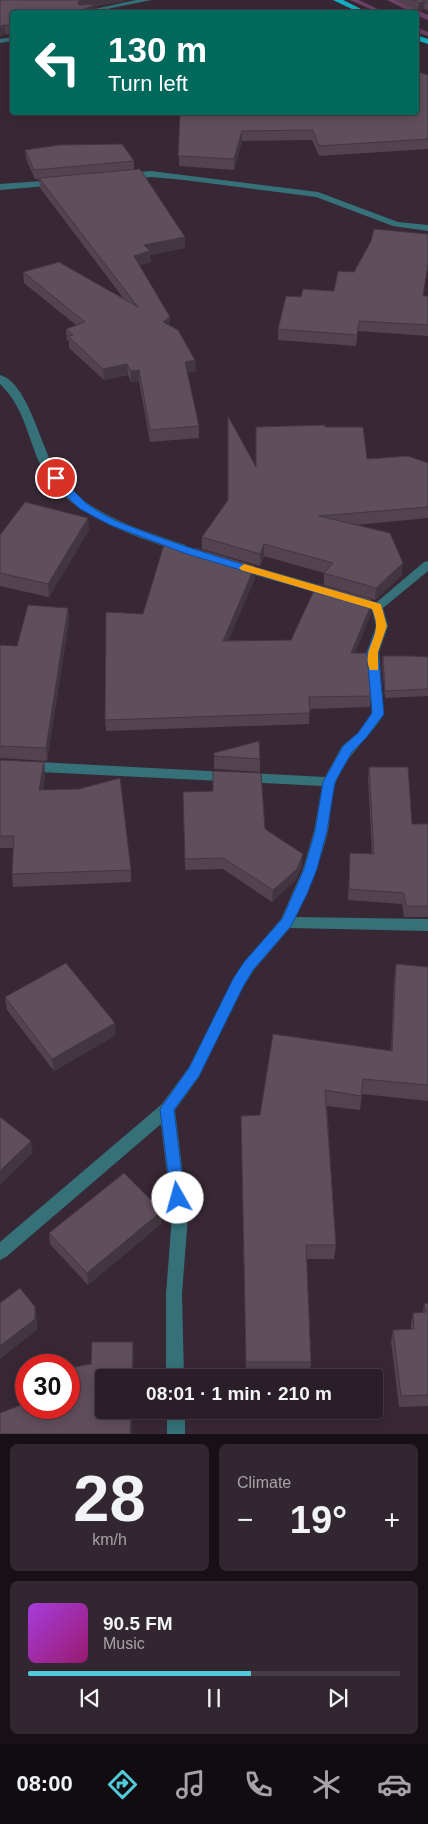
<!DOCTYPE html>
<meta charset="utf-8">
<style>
body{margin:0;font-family:Arial,sans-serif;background:#322730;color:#f1f3f6;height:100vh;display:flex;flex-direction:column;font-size:19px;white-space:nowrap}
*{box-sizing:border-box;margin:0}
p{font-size:16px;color:#a5a2a8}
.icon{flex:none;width:28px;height:28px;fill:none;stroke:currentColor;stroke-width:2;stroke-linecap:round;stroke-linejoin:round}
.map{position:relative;height:1434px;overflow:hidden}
.sheet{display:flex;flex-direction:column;gap:10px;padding:10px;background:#171016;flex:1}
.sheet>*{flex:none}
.hud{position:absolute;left:10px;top:10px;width:409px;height:105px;border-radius:5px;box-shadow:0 2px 12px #0003,0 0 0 1px #463c45;background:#00695c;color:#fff;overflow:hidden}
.speed{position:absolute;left:15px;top:1354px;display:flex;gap:10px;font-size:25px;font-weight:700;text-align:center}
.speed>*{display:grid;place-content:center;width:65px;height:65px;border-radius:50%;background:#2a1e28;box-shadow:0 2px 12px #0003,0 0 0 1px #463c45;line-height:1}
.speed .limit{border:8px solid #d22;background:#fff;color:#111}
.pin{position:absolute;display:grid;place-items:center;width:42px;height:42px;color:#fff;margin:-21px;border:2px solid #fff;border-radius:50%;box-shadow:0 1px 5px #0007}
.me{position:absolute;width:55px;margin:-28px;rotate:353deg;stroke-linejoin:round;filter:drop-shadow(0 0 4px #0008)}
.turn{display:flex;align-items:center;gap:18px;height:105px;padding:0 15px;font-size:22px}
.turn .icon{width:65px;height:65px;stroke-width:2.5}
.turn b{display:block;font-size:35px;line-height:42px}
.big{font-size:38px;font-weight:600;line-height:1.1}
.sheet .tile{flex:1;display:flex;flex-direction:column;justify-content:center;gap:8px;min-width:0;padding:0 18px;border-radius:8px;background:#322730}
.sheet .dial{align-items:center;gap:0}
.dial b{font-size:65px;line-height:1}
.song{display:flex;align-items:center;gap:15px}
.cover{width:60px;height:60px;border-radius:8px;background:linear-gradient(135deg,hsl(280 70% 55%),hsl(320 70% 35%))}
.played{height:5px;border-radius:2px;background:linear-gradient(90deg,#53cadc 60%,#463c45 60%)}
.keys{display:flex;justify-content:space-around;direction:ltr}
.heat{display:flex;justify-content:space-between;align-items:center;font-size:28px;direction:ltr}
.sheet .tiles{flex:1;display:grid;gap:10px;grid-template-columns:1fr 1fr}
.tile:last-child{grid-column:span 2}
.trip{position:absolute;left:95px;top:1369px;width:288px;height:50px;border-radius:5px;background:#2a1e28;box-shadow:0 2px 12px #0003,0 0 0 1px #463c45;font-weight:600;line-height:50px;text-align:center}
.dock{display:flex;height:80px;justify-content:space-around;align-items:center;background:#110c10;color:#a5a2a8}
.dock .icon{width:35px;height:35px}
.dock .selected{color:#53cadc}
.dock b{font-size:22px;color:#f1f3f6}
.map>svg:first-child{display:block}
</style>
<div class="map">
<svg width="428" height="1434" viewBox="0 0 428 1434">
<rect width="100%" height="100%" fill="#382835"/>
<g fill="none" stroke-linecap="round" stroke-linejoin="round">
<path fill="#6d4367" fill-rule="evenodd" d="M350,0H359L384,12H377Z
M387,0H395L428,15V20L416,15V12H411Z
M416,27L428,32V36L416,32Z"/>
<path fill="#367079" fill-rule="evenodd" d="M136,0H151L93,12H80Z
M12,37V41L0,43V39Z
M151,171L318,192L398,222L428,225V231L393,226L316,197L184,180L151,177L127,179L123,176L127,173Z
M55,180L58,181V185L0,190V184Z
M0,375C30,383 42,456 61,479C91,516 142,530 185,545L187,548L185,551H177C128,533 62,514 39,462C27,434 23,406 0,384Z
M428,561V571L383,608L388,626L379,652L384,714C370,738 346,754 336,782C330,797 331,815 328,831C321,861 308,889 296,917L428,919V931L290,928L254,970L243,987L199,1077L175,1110L188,1216L182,1294L184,1378H166V1294L172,1216L161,1124L6,1257L0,1260V1242L162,1104L189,1067L233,979L244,962L281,919L303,869L314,831L322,786L0,770V760L325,777L342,746L358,733L372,713L367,652L376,626L371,607L424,562Z
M238,562L336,590L338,593L332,597L234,569L232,566Z
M167,1410H185V1434H167Z"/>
<path fill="#11b1c4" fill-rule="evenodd" d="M333,0H343L367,12H358Z
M416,35L428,39V44L416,40Z"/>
</g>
<path fill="#52434f" d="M0,0L125,1L97,6V12H12V37V35L5,34Z
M395,0H428V11L424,9L418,11Z
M428,75V149L319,156L312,140L242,141L234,170L179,166L180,112Z
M25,150L134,161V170L185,237V248L150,255L151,262L139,265L170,326L195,360L196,371L187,373L199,426V438L150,442L139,381L131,382L128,375L104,380L69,348V341L67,340L66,329L76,325L24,283L23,272L124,299L40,188L39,179H35L26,159Z
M428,234V268L423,296H428V336L358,331L356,346L278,340V329L301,297L334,291L354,272Z
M325,427L367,459L428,463V518L355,525L402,575L375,600L324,585V573L264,556L260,566L202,549V537Z
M89,530L49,597L0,586V535Z
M255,578L228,641L291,640L372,603L371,614L355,653L371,696L370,707L310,709L309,724L106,731L105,720L143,614Z
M68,608L69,620L47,761L0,758V645L17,646Z
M383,656L428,657V698V696L385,698L382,664Z
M214,753L260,759V772L214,769Z
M0,760L44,762L45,774L43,790L131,870V882L13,887L12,874L13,848H0Z
M369,767L412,824H428V917H404L402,904L348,900L350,853L372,854L368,778Z
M183,792L265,829L302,866L296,880L272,902L223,869L185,870Z
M396,964L428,967V1101L362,1094L360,1110L327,1106L336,1245L334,1259H307L311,1362L310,1375H246L241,1116L260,1115L391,1051L394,980Z
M5,997L116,1035L54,1071L7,1010Z
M162,1211V1223L88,1285L50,1244L49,1233Z
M428,1303V1406L399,1407L391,1341L393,1330L411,1329V1325L413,1313H423L424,1304Z"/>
<path fill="#423740" d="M83,0H126L97,6V12H77L78,3L79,1Z
M425,1L424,9L418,11L419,3Z
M4,25L5,34L0,37V27Z
M242,131V141L234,170V159Z
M185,237V248L150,255L151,262L134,267V256L144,245Z
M428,264V268L422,306L423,296Z
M170,317V328L163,322Z
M195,360L196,371L185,373V362Z
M127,364L128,375L104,380L103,369Z
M139,370V381L131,382V371Z
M88,518L89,530L49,597L48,584Z
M264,544V556L260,566V554Z
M403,563L402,575L375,600L376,588Z
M255,566V578L223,653V641Z
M372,603L371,614L350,665L351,653Z
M68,608L69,620L47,761L46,748Z
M44,762L45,774L41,802L39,790Z
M303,854L302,866L296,880L272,902L273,890Z
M115,1023L116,1035L54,1071L52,1059Z
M31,1141L33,1153L0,1185V1171Z
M162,1211V1223L88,1285L87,1273Z
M35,1307L37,1319V1330L0,1359V1346Z
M133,1342L134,1354L133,1378H132Z
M131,1410H132V1434H130Z"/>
<path fill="#5f4e5c" stroke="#423740" d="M0,0H83L79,1L78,3L79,5L97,4L77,12H12V27L11,26L4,25L0,27Z
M412,0H428V3L425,1L419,3Z
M416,71L428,75V139L319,146L313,130L242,131L234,159L178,156L180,112H416Z
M122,144L134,161L34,170L25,150L59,145Z
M140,169L185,237L144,245L150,251L134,256L170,317L163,322L178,330L195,360L185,362L199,426L150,430L139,370L131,371L127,364L103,369L68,336L73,335L66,329L85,322L23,272L59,262L138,307L39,178Z
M374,229L428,234V264L423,296H428V325L359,321L357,335L278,329L286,296L301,297L303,289L334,291L338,271L354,272L371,241Z
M228,416L256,467V427L325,425V427H363L367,459L408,456L428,463V507L319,516L390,533L403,563L376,588L324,573L333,563L264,544L260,554L202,537L228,500Z
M25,502L88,518L48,584L0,573V535Z
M165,541L192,551L195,548L255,566L223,641L291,640L317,584L371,599L372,603L351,653H367L371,696L309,697L310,713L105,720L106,612L143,614Z
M28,605L68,608L46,748L0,746V645L17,646Z
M383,656H412L428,657V689L385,691Z
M259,741L260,759L214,756V753Z
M0,760L44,762L39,790L79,789L120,778L131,870L12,874L14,836H0Z
M369,767H408L412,824H428V906H406L404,893L349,889L350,853L374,854Z
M213,771L261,773L265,829L303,854L297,869L273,890L223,858L185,859L183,792L213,791Z
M66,963L115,1023L52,1059L5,997Z
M396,964L428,967V1085L363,1079L361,1096L325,1090L336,1245H306L311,1362H246L241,1116L260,1115L273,1034L392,1051Z
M0,1117L31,1141L0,1171Z
M124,1173L162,1211L87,1273L49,1233Z
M20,1288L35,1307V1319L0,1346V1303Z
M428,1303V1395L401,1396L393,1330L414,1329L413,1313L426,1312L424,1304Z
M92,1342H133L132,1378H104V1410H131L130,1434H0V1413L26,1403V1408H69V1368L91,1364Z"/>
<path fill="#1a73e8" stroke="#114b97" d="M56,475C61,477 79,497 86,503C95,510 108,517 119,522C204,556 293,578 381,604L387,626L378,652L384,714L366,738L352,752L335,782L327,831L317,869L307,894L291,926L253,970L243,987L199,1076L174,1110L185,1198L183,1203L178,1205L173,1203L171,1198L160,1109L189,1068L233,979L244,962L282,919L304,869L315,831L323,782L343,746L358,733L372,713L367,652L377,626L372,609L187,554L110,525L80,509L63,493L51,478Z"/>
<path fill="#f59e0b" d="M244,564L381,604L387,626L378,652V670H370C362,653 376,641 376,625C376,620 374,614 372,609L241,570L239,568Z"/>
</svg>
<div class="speed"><div class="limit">30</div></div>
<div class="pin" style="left:56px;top:478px;background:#d93025"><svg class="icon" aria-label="arrive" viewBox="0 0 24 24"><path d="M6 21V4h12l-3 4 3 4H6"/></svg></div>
<svg class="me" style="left:178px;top:1198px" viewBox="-20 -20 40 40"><circle r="19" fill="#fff"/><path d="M0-13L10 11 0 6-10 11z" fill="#1a73e8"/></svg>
<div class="trip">08:01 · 1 min · 210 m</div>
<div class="hud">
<div class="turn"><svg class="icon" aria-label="left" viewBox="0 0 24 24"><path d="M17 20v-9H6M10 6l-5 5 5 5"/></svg><div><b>130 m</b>Turn left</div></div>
</div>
</div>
<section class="sheet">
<div class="tiles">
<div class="tile dial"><b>28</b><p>km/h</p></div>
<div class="tile"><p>Climate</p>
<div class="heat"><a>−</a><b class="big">19°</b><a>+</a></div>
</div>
<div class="tile">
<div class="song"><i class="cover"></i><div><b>90.5 FM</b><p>Music</p></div></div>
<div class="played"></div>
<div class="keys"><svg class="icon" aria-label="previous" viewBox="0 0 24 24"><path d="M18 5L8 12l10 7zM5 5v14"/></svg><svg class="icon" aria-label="pause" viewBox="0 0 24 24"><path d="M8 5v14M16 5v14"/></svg><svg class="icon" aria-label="next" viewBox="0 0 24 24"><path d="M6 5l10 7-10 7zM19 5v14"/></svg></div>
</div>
</div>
</section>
<nav class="dock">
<b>08:00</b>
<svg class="icon selected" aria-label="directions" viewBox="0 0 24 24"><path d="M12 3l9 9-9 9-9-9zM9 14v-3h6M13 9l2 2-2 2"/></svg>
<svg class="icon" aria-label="music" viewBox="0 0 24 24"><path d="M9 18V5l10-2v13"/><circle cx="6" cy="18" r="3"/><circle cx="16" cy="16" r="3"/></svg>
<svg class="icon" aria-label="phone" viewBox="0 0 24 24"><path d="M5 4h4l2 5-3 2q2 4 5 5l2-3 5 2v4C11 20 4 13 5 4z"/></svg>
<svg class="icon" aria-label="climate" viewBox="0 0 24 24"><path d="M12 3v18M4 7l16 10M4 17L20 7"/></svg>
<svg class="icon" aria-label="car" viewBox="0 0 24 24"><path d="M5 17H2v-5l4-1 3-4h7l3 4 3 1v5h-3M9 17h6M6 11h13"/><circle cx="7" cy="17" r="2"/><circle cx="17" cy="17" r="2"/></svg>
</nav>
